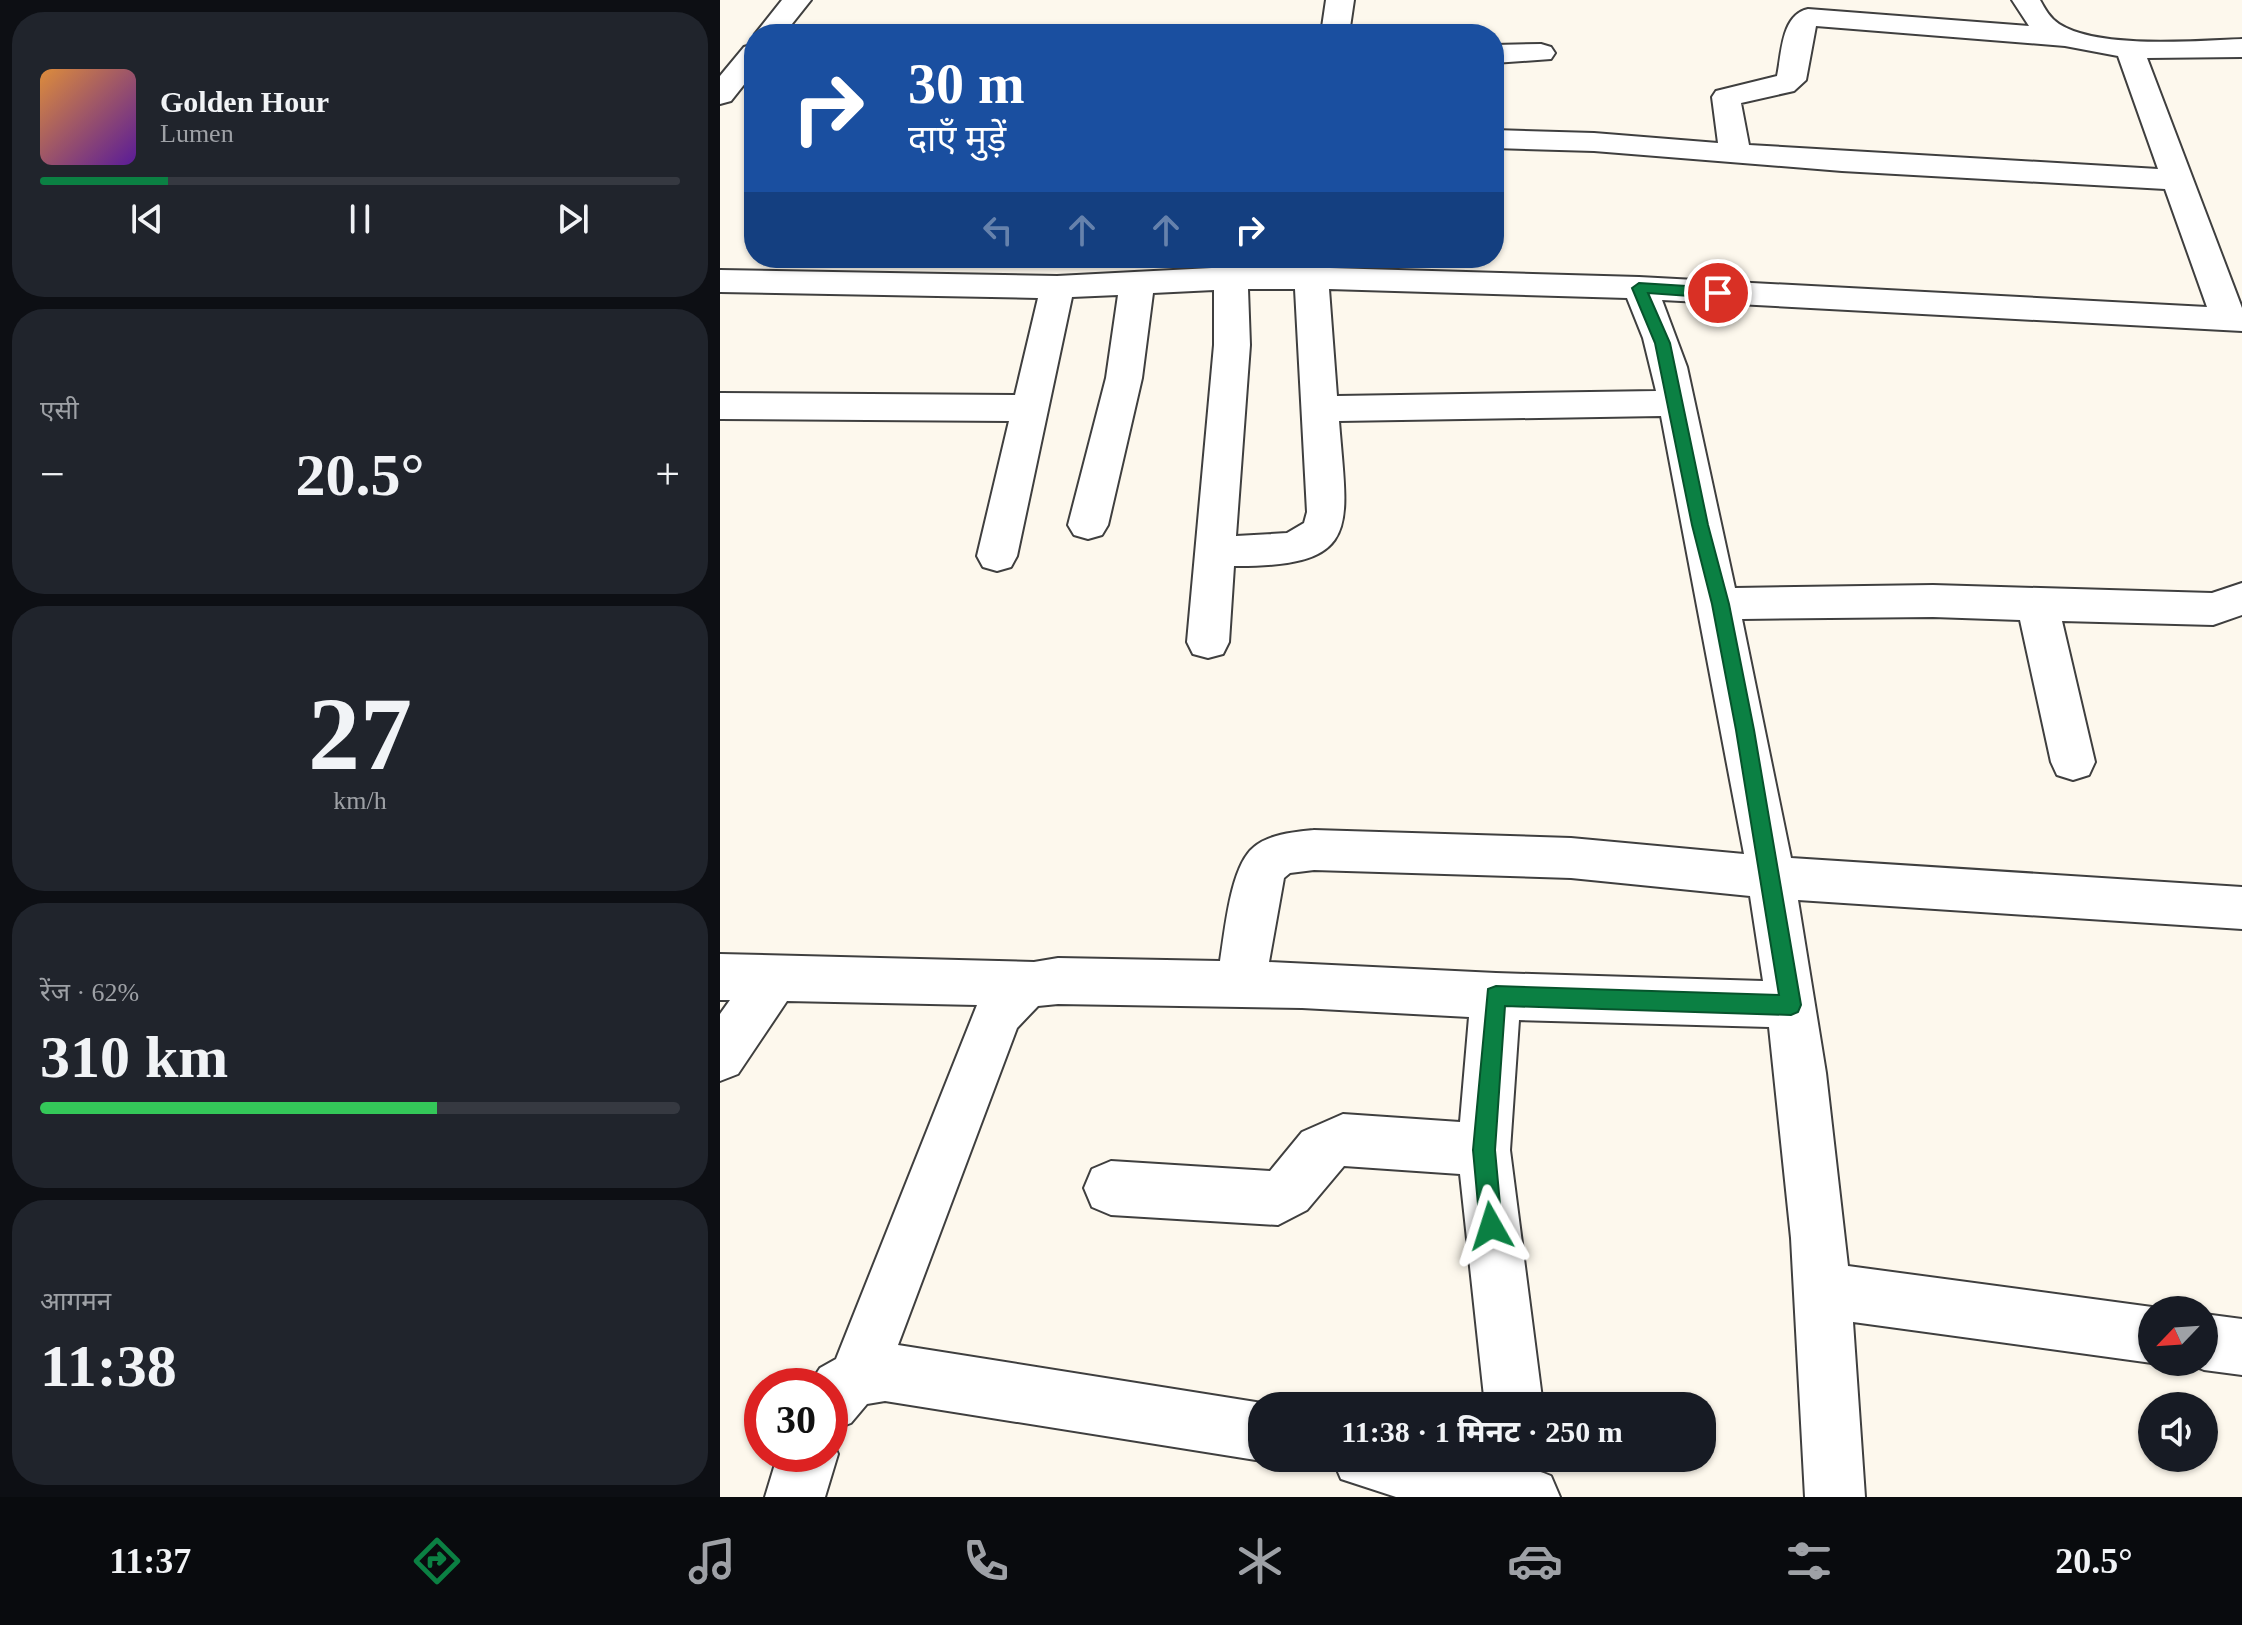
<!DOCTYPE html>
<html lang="hi">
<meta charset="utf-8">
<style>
body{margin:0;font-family:"Times New Roman","Noto Sans Devanagari",serif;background:#20242c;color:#f1f3f6;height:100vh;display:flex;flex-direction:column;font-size:30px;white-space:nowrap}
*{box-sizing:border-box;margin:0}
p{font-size:26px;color:#9ea1a6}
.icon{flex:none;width:44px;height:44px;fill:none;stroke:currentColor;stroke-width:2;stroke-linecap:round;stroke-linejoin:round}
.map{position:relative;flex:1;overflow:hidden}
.side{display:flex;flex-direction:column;gap:12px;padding:12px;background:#0d0f14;width:720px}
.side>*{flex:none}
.guide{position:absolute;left:24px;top:24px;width:760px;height:244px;border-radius:32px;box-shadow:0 2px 6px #0004;background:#1a4fa0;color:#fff;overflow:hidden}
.needle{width:52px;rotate:245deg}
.tools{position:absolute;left:1418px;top:1296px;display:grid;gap:16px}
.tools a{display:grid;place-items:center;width:80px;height:80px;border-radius:50%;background:#171b24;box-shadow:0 2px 6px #0004;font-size:40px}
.speed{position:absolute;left:24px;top:1368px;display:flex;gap:16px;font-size:40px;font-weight:700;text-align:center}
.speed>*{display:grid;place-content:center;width:104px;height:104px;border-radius:50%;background:#171b24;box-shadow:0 2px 6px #0004;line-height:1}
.speed .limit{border:12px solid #d22;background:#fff;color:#111}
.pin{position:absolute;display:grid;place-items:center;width:68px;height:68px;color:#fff;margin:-34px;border:4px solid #fff;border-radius:50%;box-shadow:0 2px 8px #0007}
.me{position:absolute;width:88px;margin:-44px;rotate:354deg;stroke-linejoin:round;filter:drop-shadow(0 0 6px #0008)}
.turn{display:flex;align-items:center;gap:28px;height:168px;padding:0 32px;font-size:36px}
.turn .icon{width:104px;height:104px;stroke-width:2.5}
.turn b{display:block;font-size:56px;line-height:68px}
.lanes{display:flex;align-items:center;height:76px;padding:0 32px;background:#0003;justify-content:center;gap:40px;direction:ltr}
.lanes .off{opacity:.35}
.big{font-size:60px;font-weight:700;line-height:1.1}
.side .widget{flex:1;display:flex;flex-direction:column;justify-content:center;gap:12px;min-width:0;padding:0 28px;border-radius:32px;background:#20242c}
.side .dial{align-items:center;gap:0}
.dial b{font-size:104px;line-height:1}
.song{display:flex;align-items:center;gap:24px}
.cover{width:96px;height:96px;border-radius:12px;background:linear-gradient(135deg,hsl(30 70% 55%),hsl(270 70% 35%))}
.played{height:8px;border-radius:4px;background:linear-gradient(90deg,#0b8043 20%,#363941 20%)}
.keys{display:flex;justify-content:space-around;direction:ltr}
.heat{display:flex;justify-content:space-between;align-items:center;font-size:44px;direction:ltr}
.charge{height:12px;border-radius:6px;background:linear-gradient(90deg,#34c759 62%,#363941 0)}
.trip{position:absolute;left:528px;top:1392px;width:468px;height:80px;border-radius:32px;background:#171b24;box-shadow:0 2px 6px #0004;font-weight:700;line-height:80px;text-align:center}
.dock{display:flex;height:128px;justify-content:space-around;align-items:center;background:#090b0e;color:#9ea1a6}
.dock .icon{width:56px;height:56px}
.dock .selected{color:#0b8043}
.dock b{font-size:36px;color:#f1f3f6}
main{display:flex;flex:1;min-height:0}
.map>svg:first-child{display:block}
</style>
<main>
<section class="side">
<div class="widget">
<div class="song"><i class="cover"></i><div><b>Golden Hour</b><p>Lumen</p></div></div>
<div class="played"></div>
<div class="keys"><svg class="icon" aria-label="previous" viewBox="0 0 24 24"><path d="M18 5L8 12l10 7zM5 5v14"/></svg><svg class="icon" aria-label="pause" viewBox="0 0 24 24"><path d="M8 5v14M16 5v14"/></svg><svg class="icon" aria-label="next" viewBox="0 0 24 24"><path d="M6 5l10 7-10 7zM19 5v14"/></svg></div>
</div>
<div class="widget"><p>एसी</p>
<div class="heat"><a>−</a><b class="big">20.5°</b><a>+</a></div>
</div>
<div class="widget dial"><b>27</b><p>km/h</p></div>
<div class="widget"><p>रेंज · 62%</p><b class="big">310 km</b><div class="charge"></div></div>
<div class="widget"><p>आगमन</p><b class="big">11:38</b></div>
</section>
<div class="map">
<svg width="1522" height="1497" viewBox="0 0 1522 1497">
<rect width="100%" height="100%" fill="#fdf8ed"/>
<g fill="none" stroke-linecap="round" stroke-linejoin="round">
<defs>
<path id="street" d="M62,0H91L64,34H35Z
M606,0H634L629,34H601Z
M1292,0H1320C1325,9 1330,18 1339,24C1378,49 1475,41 1522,39V57L1427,58L1522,308V331L942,300L967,367L1015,588L1213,585L1492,593L1522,583V615L1493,625L1342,621L1375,762L1369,775L1353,780L1337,775L1331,762L1300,620L1213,617L1022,619L1071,858L1522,887V929L1078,900L1106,1073L1128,1266L1432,1307L1440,1310H1432V1362H1435L1432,1363L1133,1322L1145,1497H1085L1071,1238L1049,1027L799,1020L790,1150L823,1406H765L740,1174L624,1166L587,1210L558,1225L391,1215L372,1207L364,1188L372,1169L391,1161L550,1171L582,1132L623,1114L740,1122L749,1017L582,1008L338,1004L318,1006L297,1028L178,1345L542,1403L550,1406H542V1458H550L542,1461L165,1401L147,1404L131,1423L110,1431V1386H88L100,1368L116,1359L257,1005L67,1001L18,1074L0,1081V1014L10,1000H0V954L314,962L338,958L500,961C505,932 510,866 534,847C549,834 575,832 594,830L851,838L1024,854L941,416L619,421C627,527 644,567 514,566L509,642L503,654L488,658L473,654L467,642L494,345V290L433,293L422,378L388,525L382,535L368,539L354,535L348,525L386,378L398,295L352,297L297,556L291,567L277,571L263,567L257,556L289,421L0,419V393L295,395L318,298L0,292V270L337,276L511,267L576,268L578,258H612L610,268L919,277L1487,307L1445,189L1122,171L874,151L774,148V130L874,133L998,143L992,97L996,91L1057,76C1062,53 1061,15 1088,9L1309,26ZM1096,26L1345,46L1398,56L1438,169L1029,145L1021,103L1074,91L1086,80ZM528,289H575L587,512L584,523L567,533L516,536L530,345ZM609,289L907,298L923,338L936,391L617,396ZM594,870L851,878L1030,896L1043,981L776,973L549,962L564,878L570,873Z
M34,44V72L11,101L0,104V76L24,47Z
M821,44L831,47L835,53L831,59L774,63V45Z
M1484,1314L1522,1319V1375L1484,1370L1464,1362H1484Z
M110,1436L118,1454L105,1497H45L58,1454H110Z
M612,1458C684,1458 764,1448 831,1476L840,1497H676L621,1479Z"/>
</defs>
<use href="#street" stroke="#3f3f3f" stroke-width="4"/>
<use href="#street" fill="#fff" fill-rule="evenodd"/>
</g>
<path fill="#0b8043" stroke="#07532c" stroke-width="2" d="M919,283L998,288L1005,293L998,298L928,293L950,343L988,525L1009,604L1034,730L1081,1005L1078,1012L1071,1015L785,1006L775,1150L782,1226L779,1234L771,1237L763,1234L760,1226L753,1150L768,989L776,986L1059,995L1016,730L992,604L972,525L935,343L912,288Z"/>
</svg>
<div class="tools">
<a><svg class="needle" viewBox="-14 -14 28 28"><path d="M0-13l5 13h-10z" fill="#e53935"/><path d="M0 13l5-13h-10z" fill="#9ea1a6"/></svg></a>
<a><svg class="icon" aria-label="sound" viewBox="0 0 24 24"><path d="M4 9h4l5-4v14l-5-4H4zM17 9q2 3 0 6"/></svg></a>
</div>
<div class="speed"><div class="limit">30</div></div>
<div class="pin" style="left:998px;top:293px;background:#d93025"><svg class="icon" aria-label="arrive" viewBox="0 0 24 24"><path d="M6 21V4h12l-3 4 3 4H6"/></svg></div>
<svg class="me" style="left:771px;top:1226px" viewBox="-20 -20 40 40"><path d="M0-17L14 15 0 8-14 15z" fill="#0b8043" stroke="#fff" stroke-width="4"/></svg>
<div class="trip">11:38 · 1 मिनट · 250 m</div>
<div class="guide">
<div class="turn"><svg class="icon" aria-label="right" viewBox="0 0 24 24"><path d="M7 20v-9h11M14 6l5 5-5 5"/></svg><div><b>30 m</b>दाएँ मुड़ें</div></div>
<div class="lanes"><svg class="icon off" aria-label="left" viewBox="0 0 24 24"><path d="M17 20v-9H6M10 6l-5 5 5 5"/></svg><svg class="icon off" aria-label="ahead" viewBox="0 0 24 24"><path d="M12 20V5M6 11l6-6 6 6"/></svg><svg class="icon off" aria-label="ahead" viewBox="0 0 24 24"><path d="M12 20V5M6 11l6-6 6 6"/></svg><svg class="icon" aria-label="right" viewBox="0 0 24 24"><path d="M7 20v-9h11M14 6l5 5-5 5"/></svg></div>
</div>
</div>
</main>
<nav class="dock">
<b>11:37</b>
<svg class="icon selected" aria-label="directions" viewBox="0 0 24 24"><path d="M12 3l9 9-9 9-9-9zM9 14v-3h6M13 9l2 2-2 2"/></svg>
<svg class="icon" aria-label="music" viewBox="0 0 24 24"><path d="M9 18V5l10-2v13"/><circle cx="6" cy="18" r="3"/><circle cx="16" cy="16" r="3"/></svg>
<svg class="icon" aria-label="phone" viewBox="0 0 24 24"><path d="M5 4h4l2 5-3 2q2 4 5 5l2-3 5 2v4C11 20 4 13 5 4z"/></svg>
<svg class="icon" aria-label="climate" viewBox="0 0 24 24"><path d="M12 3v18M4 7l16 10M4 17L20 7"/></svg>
<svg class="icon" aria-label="car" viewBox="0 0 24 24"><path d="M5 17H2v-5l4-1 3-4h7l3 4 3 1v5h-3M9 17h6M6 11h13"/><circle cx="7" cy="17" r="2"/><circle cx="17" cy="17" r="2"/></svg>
<svg class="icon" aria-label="filters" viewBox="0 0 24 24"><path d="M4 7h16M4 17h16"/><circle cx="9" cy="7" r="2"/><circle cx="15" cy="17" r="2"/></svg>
<b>20.5°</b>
</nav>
